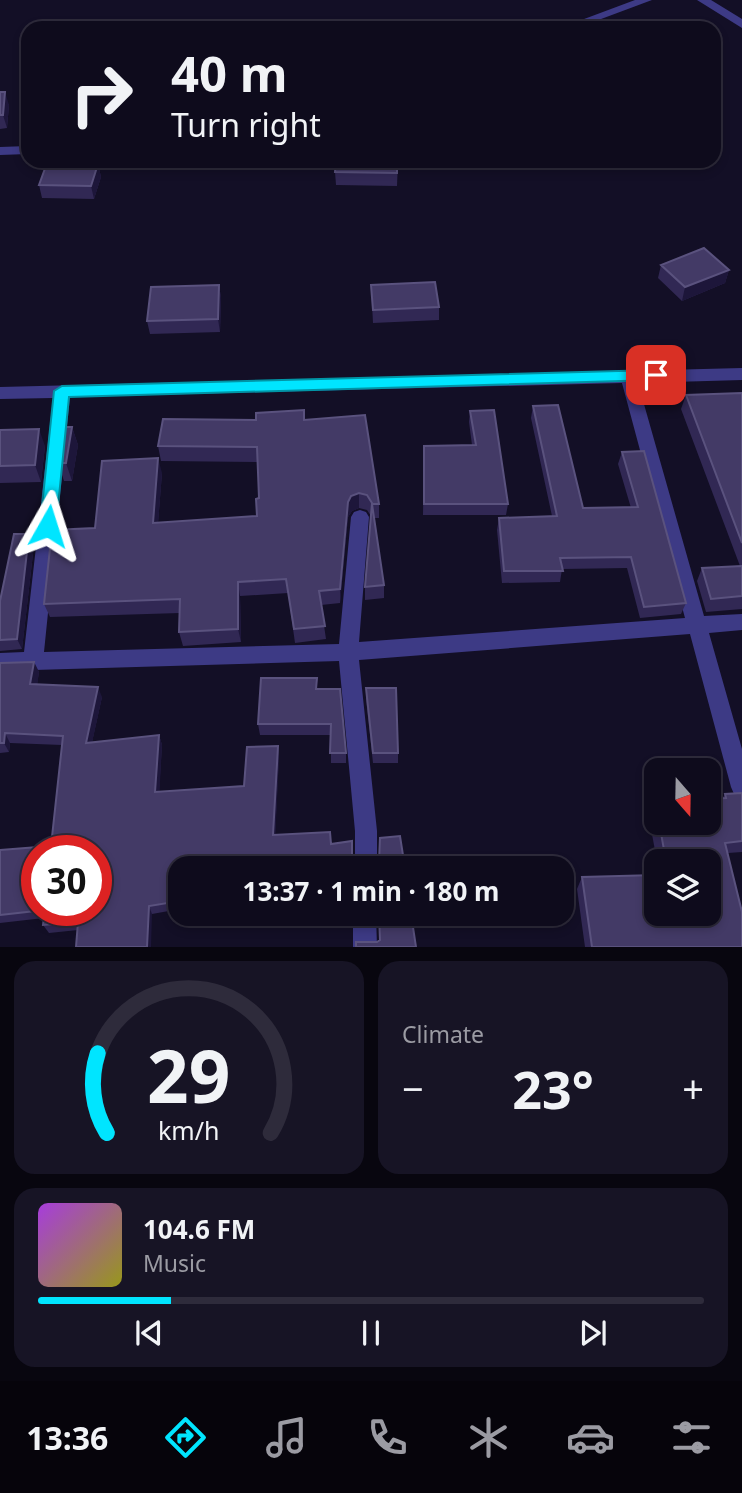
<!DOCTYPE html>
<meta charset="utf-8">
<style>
body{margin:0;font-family:"Noto Sans",sans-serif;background:#171425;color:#f1f3f6;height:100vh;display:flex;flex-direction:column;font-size:26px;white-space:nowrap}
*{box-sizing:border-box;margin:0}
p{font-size:23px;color:#9b9ba3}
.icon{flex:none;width:38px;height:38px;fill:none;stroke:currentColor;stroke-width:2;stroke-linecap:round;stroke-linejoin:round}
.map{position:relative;height:947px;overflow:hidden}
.drawer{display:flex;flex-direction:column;gap:14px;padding:14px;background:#08060f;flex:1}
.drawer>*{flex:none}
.guide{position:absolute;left:21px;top:21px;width:700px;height:147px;border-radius:21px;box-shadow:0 4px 10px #0003,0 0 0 2px #2e2b3b;background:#0e0b1c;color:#f1f3f6;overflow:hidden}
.needle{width:46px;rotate:160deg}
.tools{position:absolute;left:644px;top:758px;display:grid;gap:14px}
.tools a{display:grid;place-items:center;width:77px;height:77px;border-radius:14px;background:#0e0b1c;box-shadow:0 4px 10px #0003,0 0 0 2px #2e2b3b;font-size:35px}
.speed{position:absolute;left:21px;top:835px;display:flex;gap:14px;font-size:35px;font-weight:700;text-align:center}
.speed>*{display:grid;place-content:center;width:91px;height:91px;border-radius:50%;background:#0e0b1c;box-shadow:0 4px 10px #0003,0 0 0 2px #2e2b3b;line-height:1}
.speed .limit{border:10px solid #d22;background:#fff;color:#111}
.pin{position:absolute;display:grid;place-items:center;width:60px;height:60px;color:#fff;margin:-30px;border-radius:14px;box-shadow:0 4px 10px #0006}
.me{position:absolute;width:77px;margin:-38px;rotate:6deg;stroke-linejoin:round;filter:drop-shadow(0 0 5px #0008)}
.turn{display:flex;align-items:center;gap:24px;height:147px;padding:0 35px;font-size:32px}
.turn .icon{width:91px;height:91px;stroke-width:2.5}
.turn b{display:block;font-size:49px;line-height:60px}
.big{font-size:52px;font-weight:700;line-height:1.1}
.drawer .widget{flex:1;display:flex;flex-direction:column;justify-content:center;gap:10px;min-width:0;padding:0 24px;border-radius:21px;background:#171425}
.drawer .dial{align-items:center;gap:0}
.dial svg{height:182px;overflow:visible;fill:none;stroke:#2e2b3b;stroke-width:7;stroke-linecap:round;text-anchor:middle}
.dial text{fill:#f1f3f6;stroke:none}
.song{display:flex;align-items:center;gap:21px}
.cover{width:84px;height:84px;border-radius:10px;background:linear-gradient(135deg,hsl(280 70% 55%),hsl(60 70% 35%))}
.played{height:7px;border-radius:4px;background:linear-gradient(90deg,#00e5ff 20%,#2e2b3b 20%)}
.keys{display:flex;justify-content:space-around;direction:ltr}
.heat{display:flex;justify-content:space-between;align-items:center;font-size:38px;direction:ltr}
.drawer .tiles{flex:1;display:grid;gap:14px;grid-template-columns:1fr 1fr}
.widget:last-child{grid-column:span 2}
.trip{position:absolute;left:168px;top:856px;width:406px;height:70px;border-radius:21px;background:#0e0b1c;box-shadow:0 4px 10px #0003,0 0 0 2px #2e2b3b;font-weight:700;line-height:70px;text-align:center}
.menu{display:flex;height:112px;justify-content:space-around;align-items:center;background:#06040b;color:#9b9ba3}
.menu .icon{width:49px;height:49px}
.menu .current{color:#00e5ff}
.menu b{font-size:32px;color:#f1f3f6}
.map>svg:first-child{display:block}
</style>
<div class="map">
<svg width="742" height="947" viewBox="0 0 742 947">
<rect width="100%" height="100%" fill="#130f26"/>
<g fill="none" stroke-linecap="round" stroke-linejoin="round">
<path fill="#3d3a85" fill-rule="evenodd" d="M635,0H652L577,28H560Z
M697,0H711L742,19V28Z
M28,146V154L0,155V147Z
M742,368V380L638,383L704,616L742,614V630L709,633L742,749V797L734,794L731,787L690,634L359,660L377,831V868H355V831L339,661L0,671V653L24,652L53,398L0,399V387ZM622,383L685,618L359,642L369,517L366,512L360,510L354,512L351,517L339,644L44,652L70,397Z
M353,914H376L377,947H353Z"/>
</g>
<path fill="#312854" d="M0,92L9,105L7,128L0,129Z
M398,161L397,186L336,185L335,172Z
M98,164L101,177L94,199L42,198L39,185Z
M661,265L729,270L725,283L682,301L658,278Z
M219,285L221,298L220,332L150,334L147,321Z
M371,285L439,307V320L373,323Z
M742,393V609L706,612L697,581L702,568L740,566L681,409L686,395Z
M533,406L583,508H631L618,464L622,452L686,603L681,614L640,618L627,568L562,569L560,582L502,583L497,530L499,518L552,516L531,418Z
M470,411L508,504L506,515H423L424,446L472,445L469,422Z
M304,420L379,504V518H374L384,585V598L365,600V587L371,516L367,510L359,508L352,511L348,517L340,603L321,605L326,639L295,643L288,593L240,596L241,642L183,646L179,632L180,613L50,617L44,604L95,528L162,473L158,523L257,516L259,498L258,462L161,461L158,446Z
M72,427L78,445L72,481H64L58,463Z
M0,430L45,446L41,482L0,483Z
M34,545L22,649L0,651V601Z
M34,662L39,672L37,684L102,697L92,742L159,735L162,745L159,792L244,786L278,746L279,756L275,835L331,844L355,862L405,868H180V909L152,914L78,930L49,933L43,925L44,918L0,923V850L51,846L62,745L10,743L9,752L0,753V663Z
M366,688L398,753V763H373L366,699Z
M318,689L346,753V763H331V735H260L258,724Z
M742,793V852L728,853L742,947H585L577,889L582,877L656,914L709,861H657L648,813L654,801H656V822H709L725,794Z
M200,914H244L202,919Z"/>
<path fill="#1d163a" d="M5,92L9,105L7,128L3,115Z
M720,93L716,109H714V95Z
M98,164L101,177L94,199L91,186Z
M729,270L725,283L682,301L685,287Z
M219,285L221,298L220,332L218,319Z
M72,427L78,445L72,481L66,463Z
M39,429L45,446L41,482L35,465Z
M158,458L162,473L157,537L153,523Z
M359,493V508L352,511L348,517L340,603V589L348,502L351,496Z
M29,534L34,545L22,649L17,639Z
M238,582L240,596L241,642L238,629Z
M34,662L39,672L36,694L30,684Z
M98,687L102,697L90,752L86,743Z
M5,733L10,743L9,752L4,743Z
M159,735L162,745L159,801L155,792Z
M278,746L279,756L275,843L273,835Z
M149,906L152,914L151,947H147Z"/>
<path fill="#433a66" stroke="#5a527e" stroke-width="2" fill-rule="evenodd" d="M714,88L720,93L714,95Z
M0,92H5L3,115H0Z
M336,161H397V173L335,172Z
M47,163L98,164L91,186L39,185Z
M704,248L729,270L685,287L661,265Z
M435,282L439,307L373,310L371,285Z
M219,285L218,319L147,321L151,287Z
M742,393V543L686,395Z
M558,405L583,508L638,507L622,452L644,451L686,603L644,607L631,557L560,558L563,571H504L499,518L557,516L533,406Z
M304,410V420L365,415L379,504H372L384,585L365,587L372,503L367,495L359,493L351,496L348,502L340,589L319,591L325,626L294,629L286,579L238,582V629L179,632L180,599L44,604L52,530L95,528L102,461L158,458L153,523L257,516L256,499L259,498L257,447L158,446L163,419L256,420V413Z
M494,410L508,504H424V446L476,445L470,411Z
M62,427H72L66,463H58Z
M39,429L35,465L0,466V430Z
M14,534H29L17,639L0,640V601Z
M742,566V596L711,599L702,568Z
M34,662L30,684L98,687L86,743L159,735L155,792L244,786L247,747L278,746L273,835L330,832L331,844L352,841V860L355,862H379L380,838L400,836L405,868H180V901L149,906L147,947H76L78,922L43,925L45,910L0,915V850L51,846L63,736L5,733L4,743H0V663ZM37,850H96V910H37Z
M261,678H317L316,689H340L346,753H330L331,724H258Z
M366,688H396L398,753H373Z
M742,793V841L725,843L742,912V947H592L582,877L656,875V914H709V861H666L659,822H709V799L726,798L725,794Z
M379,914H411L416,947H356V942H377L380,940Z"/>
<path fill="#00e5ff" stroke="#0095a6" stroke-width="2" d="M656,370L663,375L656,380L69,397L56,526L54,530H42L40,526L54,391L62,386Z"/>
</svg>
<div class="tools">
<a><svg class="needle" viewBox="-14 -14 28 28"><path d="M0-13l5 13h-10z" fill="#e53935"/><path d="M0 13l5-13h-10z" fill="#9b9ba3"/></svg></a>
<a><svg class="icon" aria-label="layers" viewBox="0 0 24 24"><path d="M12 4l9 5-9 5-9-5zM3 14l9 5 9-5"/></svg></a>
</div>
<div class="speed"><div class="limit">30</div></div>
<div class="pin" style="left:656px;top:375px;background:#d93025"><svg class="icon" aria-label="arrive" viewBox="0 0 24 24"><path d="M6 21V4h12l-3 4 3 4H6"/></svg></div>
<svg class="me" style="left:48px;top:526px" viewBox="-20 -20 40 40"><path d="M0-17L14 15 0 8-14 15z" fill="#00e5ff" stroke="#fff" stroke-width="4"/></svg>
<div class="trip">13:37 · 1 min · 180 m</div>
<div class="guide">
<div class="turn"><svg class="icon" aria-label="right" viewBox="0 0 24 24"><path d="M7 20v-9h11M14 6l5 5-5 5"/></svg><div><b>40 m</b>Turn right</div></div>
</div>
</div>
<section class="drawer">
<div class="tiles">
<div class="widget dial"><svg viewBox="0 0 100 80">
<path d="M14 69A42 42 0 1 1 86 69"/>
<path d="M14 69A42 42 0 0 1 10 34" stroke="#00e5ff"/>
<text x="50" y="56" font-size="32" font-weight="700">29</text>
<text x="50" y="72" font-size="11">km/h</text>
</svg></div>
<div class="widget"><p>Climate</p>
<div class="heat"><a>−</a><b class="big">23°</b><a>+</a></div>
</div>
<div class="widget">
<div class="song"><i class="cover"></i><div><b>104.6 FM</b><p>Music</p></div></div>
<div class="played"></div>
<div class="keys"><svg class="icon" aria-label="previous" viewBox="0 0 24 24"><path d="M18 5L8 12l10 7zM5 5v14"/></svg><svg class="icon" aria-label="pause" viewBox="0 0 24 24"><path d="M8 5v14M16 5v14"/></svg><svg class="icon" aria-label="next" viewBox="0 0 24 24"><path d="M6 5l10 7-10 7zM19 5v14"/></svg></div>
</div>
</div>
</section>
<nav class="menu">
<b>13:36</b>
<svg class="icon current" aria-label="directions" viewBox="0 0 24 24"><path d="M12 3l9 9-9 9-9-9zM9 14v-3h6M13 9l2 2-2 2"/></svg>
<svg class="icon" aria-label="music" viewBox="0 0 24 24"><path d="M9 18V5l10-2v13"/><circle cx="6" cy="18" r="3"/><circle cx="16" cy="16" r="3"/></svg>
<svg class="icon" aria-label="phone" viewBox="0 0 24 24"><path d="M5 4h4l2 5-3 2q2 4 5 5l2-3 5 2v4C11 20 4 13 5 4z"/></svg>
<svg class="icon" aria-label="climate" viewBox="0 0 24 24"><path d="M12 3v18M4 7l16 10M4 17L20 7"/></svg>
<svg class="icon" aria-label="car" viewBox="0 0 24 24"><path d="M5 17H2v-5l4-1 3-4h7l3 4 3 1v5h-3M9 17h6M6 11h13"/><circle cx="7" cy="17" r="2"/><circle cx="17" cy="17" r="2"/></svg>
<svg class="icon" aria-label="filters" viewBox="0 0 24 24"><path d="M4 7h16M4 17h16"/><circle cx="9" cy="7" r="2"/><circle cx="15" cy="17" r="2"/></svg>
</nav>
